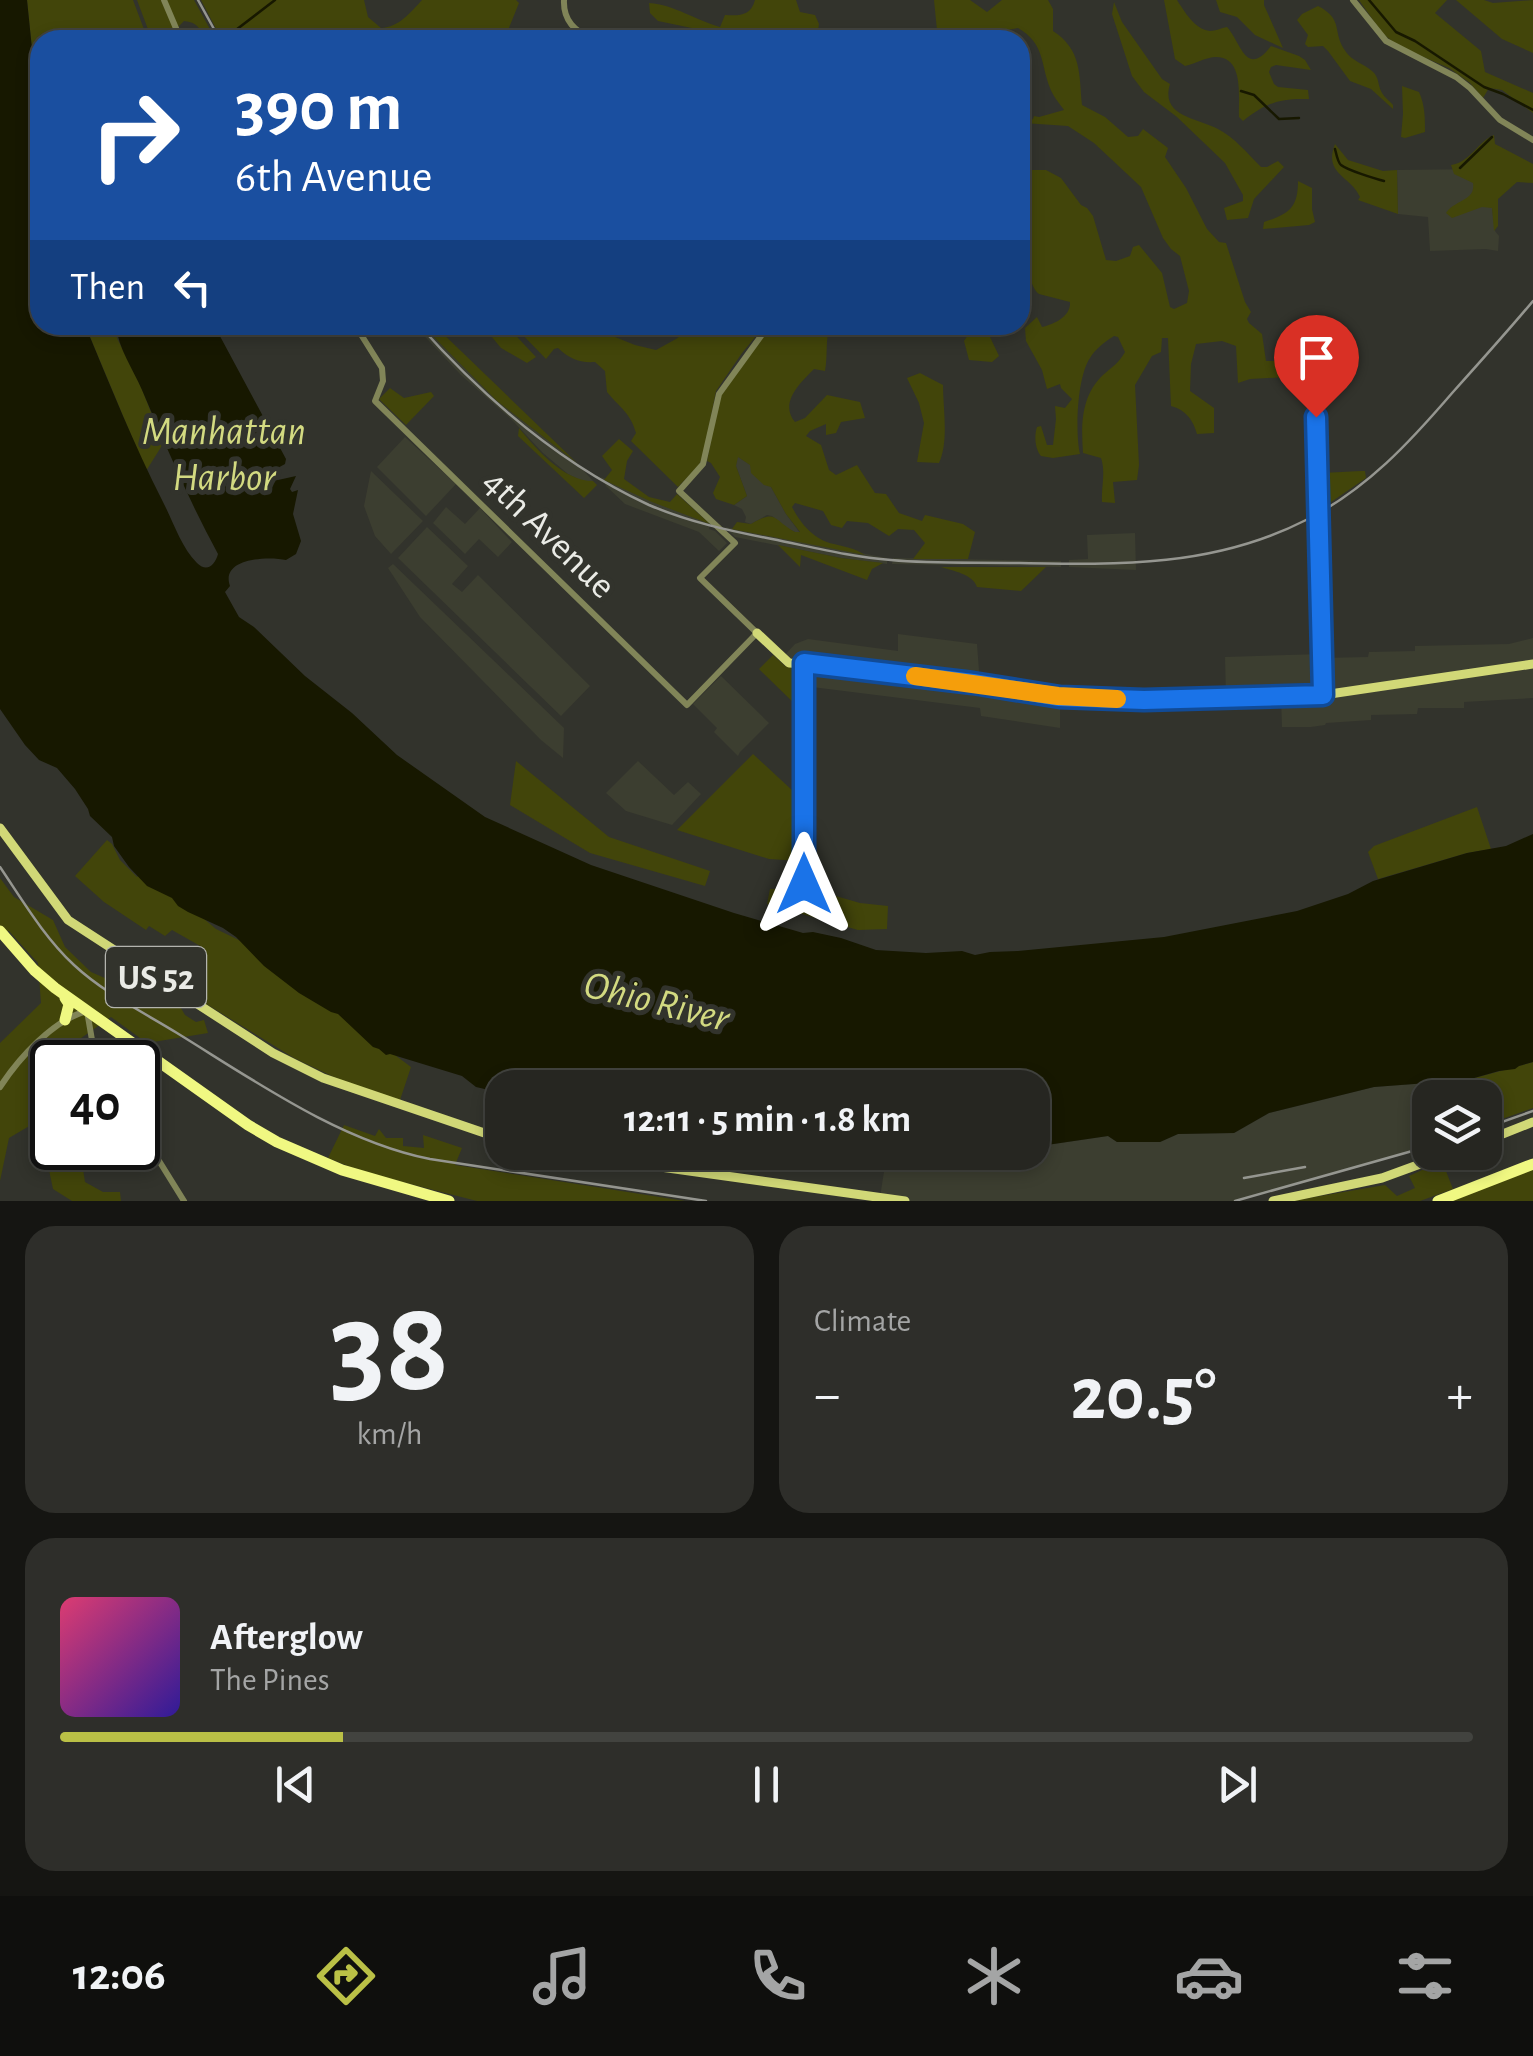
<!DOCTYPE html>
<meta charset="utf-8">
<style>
body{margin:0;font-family:"Alegreya Sans",sans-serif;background:#2e2e2a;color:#f1f3f6;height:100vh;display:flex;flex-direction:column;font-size:38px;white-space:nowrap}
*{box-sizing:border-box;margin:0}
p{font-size:32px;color:#a4a5a5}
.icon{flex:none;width:55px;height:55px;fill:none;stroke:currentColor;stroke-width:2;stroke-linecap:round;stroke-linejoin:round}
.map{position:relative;height:1201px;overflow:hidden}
.details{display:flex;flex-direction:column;gap:25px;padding:25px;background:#151512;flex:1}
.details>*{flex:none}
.guide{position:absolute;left:30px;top:30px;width:1000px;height:305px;border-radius:30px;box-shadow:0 5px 15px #0003,0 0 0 2px #42433f;background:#1a4fa0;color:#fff;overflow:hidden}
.fabs{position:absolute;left:1412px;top:1080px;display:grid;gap:20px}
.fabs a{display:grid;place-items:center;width:90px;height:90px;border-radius:20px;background:#262621;box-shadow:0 5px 15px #0003,0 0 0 2px #42433f;font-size:50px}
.speed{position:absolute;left:30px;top:1040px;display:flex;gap:20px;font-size:50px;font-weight:700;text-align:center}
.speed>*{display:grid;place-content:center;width:130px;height:130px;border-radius:50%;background:#262621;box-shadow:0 5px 15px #0003,0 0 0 2px #42433f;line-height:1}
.speed .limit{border:5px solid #111;border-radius:15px;background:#fff;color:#111}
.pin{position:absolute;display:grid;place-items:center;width:85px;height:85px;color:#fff;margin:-102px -42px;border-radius:50% 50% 50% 0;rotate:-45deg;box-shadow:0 0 10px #0007}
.pin .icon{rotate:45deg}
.me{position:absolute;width:110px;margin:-55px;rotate:0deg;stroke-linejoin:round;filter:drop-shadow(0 0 8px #0008)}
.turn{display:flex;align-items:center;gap:35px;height:210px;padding:0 40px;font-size:45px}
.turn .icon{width:130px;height:130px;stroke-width:2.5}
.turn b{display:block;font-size:70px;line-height:85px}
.then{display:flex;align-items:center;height:95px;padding:0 40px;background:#0003;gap:20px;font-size:38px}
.big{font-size:75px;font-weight:700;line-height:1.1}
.details .card{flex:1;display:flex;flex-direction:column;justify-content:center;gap:15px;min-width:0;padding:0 35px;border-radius:30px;background:#2e2e2a}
.details .dial{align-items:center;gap:0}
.dial b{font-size:130px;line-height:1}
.song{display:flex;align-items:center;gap:30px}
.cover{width:120px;height:120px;border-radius:15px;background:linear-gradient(135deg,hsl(340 70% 55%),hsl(250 70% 35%))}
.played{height:10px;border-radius:5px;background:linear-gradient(90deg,#bac046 20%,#42433f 20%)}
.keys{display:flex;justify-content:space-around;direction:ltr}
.heat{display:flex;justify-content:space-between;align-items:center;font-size:55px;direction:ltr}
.details .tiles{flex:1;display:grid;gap:25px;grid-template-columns:1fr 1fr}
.card:last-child{grid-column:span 2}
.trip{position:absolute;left:485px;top:1070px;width:565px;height:100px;border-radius:30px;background:#262621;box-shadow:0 5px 15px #0003,0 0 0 2px #42433f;font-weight:700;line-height:100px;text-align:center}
.dock{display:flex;height:160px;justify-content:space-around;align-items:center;background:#0f0f0d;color:#a4a5a5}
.dock .icon{width:70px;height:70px}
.dock .on{color:#bac046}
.dock b{font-size:45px;color:#f1f3f6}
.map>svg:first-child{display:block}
</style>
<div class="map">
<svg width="1533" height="1201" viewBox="0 0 1533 1201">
<rect width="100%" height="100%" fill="#32332c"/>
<path fill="#3c3e30" d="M1484,169L1485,206L1492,208L1495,231L1499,236L1498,251L1486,249L1430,251L1428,217L1398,214L1397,170Z
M414,325H422L497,401L577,463L593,481H582L568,474L543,453L513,421L461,375Z
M405,437L456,484L426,516L377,467Z
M737,456L751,465L771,487L786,514L800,533L795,532L785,527L772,516L767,515L751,524L745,522L746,517L742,509L734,505L747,496L736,466Z
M371,471L423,521L391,554L375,536L364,506Z
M601,477L710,524L709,529L715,531L727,543L719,551L699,532L625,504L606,486Z
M446,507L465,524L480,508L512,542L498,557L479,539L465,554L433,523Z
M427,527L468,566L452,584L462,592L478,575L590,686L561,716L398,558Z
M725,527L887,558V564L841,558L735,537Z
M1135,533L1136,570L1069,567V560L1088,559L1087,535Z
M893,558L1061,561V567L892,564Z
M393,564L564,728L563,758L541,740L420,617L388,568Z
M898,634L977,644L980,684L1060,697V728L981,716L980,708L804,686V663L782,658L795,644L808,639L898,651Z
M1533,638V698L1464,702V708H1418L1417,714L1371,715V720L1326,723L1325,725L1311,727H1282L1281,696L1226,697L1225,657L1322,654V658L1368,657L1369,652L1415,651V646L1509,644Z
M721,676L769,723L740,752L738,756L714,732L717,728L693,704Z
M638,761L674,795L688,782L701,794L672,825L626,811L606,793Z
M1467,1080L1475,1097L1430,1098V1141L1409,1152L1235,1201H905L880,1197L887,1153L1032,1152L1033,1147L1108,1136L1117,1142H1160L1178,1134L1234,1133L1269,1113L1374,1087Z"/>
<path fill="#42450a" d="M27,0H133L148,40H40V78L32,49Z
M137,0H161L179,40H152Z
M166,0H194L216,40H205C201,29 197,22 184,21L177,28Z
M201,0H364L368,17L381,28C399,27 410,13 422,0H516L519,3L504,40H222Z
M755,0H796L800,12L815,15L819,24L817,37L822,40H747L729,34L711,32L658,21L650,13L649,3C675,5 695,20 720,27L725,15C739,16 751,16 755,0Z
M934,0H970L987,12L1002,0H1048L1053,9V31C1082,50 1079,74 1082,105L1105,117L1128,137L1138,136L1143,129L1168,148L1165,157L1186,188L1207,229L1219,242L1226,243L1245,302L1251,312L1247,319L1249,323L1262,334L1266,361H1274L1292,352L1290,335L1295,329L1312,326V355L1297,356L1288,360V377L1250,379L1238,383L1236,346L1222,341L1196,344L1191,364L1190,391L1214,408V433L1197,434C1193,420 1186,410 1171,406L1168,338H1162L1161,352L1152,356L1135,385L1139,465L1137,480L1113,482L1115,503L1102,502C1101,487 1106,473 1101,458L1083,453C1081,424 1081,396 1103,375C1112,367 1119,363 1125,352L1118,337L1114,336C1106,341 1095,349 1090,358C1077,377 1075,432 1080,454L1053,458L1041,456C1035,449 1034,436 1037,427L1041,426L1047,445H1053L1056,419L1055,406L1065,408L1072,399L1061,388L1060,384L1047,389L1042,370L1026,341L1025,328L1037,317L1042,327C1055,324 1071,316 1070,302L1039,294C1029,286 1033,272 1020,267V170H1046L1061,178L1081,205L1087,208L1093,216L1106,260L1116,261L1130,256L1133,247L1139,245L1162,273L1170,307L1174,309L1187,303L1189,291L1180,256L1171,249L1163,238L1141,187L1094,143L1068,126L1024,123L1033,119L1034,116L1039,117L1064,110C1059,103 1053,96 1050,88C1040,62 1045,44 1018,28L981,35L979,40H938Z
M1164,0H1177C1184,11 1195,30 1210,31C1216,31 1221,28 1227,27C1241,42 1246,79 1271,46L1299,56L1305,60L1311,70L1276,65L1271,67L1269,72L1274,84L1278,87L1308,90L1309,99C1279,98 1266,103 1243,121L1239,117C1238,99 1245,57 1216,57C1206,57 1195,64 1185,66L1175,59Z
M1216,0H1264V5L1283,48L1255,35L1237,17L1220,12Z
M1359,0H1447L1435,13L1481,51L1485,72L1533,93V113L1502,90L1489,88L1483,98L1470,83L1449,68L1398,46L1382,33Z
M1456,0H1484L1493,3L1533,0V53L1502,39Z
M1114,2L1122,22L1162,79L1170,84C1160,117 1198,118 1218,129C1234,137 1248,154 1261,167H1267L1278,161L1284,167L1254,199L1248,218L1227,220L1224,208L1243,201V195L1225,163L1177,117L1144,92L1132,76L1112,14Z
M1318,6C1345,20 1331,32 1346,52C1352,61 1364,64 1372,71C1380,78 1377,84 1382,93C1385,98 1390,101 1393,105V109L1371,89L1350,81L1328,51L1323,46L1308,47L1305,44L1308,35L1297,20L1302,14Z
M1402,86L1419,92C1425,105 1425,118 1425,132L1405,138L1401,137L1403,114Z
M1494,135L1495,144L1533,164V183L1517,182L1498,199V226L1494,231L1492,208L1482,207L1452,218L1446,213C1454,200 1476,201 1473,183L1454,174L1451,165C1471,162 1477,142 1494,135Z
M1335,144L1348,160L1383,171L1397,170L1398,214L1358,200L1360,197C1351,176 1323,174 1335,144Z
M1298,181L1312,188V209L1315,222L1309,225L1263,229L1264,222C1289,214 1298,208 1298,181Z
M85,325H116L117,338L142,389L163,444L146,471Z
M422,325H434L577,463L497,401Z
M482,325H506L536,357L527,363L501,348Z
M518,325H585L635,345L656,350L676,339L696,325H765L742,353L716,391L703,456L699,465L678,487L631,441L636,433C630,412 620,408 607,392L605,371L595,362C579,363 570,359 558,348L554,349L546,359L516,328Z
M772,325L790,327L792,325H830C825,340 828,355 825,371L814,369C800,383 779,403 795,422L805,418L827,395L860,402L865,418L841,422L836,433L826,435V424L810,431L806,436L821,445L829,470L836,475L857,465L875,493L886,494L899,513L922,521L925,515L963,524L975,532L968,559H913L925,543L914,530L898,529L889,536L868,523L847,521L842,528L831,525L823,511L795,503L792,507C801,524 814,540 834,544C845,547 855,548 865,555L732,529L737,522L751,524C777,509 772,519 795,532H800L786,514L771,487L764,485L751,473L750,465L738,457L736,466L747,496L734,505L716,499L713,493L720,477L711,463L707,461L720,397Z
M976,333L990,337L999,356L992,362L969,360L964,341L968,335Z
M920,373L943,385C943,409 949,441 939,463L917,462L924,423L919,403L907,378Z
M390,388L404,398L431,392L434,396L406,425L379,399Z
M519,428C537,450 564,481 593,481L597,485L584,498L518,436Z
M619,439L633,451L627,461L624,479L649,497L670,502L677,494L710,524L652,502L604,480L612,470L602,456Z
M1361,471H1365L1366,478L1321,509L1322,473Z
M778,545L841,558L883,563L872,569L867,580L801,555L800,567Z
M941,567H940H1046L1021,591L977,587C973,574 953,571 941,567Z
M773,655L785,666L798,667L799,669V708L759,669Z
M753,754L794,792L799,793V861L769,859L677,830Z
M516,761L609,837L710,871L705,886L590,853L510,805Z
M1477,807L1491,849L1467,853L1378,879L1368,852L1374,846Z
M107,840L112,844L120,860L137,877L145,869L216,929L245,943L411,1067L400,1100L342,1081L294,1058L182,989L199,962L195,959L202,947L172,930L165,936L149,926L146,930L104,902L75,876Z
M0,878L14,897L53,920L65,947L91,972L164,1004L178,1003L185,1015L196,1022L204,1020L208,1033L147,1043L111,1017L74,1043L70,1057L71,1062H52V1148H87L81,1156L85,1182L103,1192H120L121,1201H72L53,1189L41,1132L31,1125L9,1138L0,1181V1043L41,1003L38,963L9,931H0Z
M808,888L860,903L888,906L887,929L858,930L767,904L770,889Z
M1533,1062V1108L1488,1124L1485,1119V1098L1475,1097L1467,1080C1490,1074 1511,1068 1533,1062Z
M344,1125L375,1136L379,1129L386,1138H403V1146L424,1148L423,1135L462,1148L455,1165L685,1201H477L363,1172L328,1158Z
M1442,1161L1453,1189L1420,1201H1291L1385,1185L1397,1196L1415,1188L1409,1176Z
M1533,1164V1201H1438Z"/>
<path fill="#171800" d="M0,0H27L32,49L40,78V325H85C110,385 134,445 163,502C173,521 181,547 197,563C207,573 215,565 218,554C189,501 166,446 142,390C133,369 118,348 116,325H137L142,328L154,325H214L286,459L285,464L274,470L278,480L296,476L290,489L292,492L298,490L293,514L301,541L296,554L286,560C268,556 220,558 230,586L225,592L239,617L254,627L305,676L352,713L397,755L485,817L591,865L734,913L803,933L813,932L841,938L876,950L926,953L962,951L975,955L990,952L1018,951L1164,937L1297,911L1348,894L1373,881L1467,853L1506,846L1533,834V1062L1519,1066L1515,1069L1499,1071L1467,1080L1374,1087L1269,1113L1234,1133L1178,1134L1160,1142H1117L1108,1136L1033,1147L1032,1088H502V1093L476,1087L462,1076L390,1054L386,1055L379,1049L373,1047L338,1014L331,1012L299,993L264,966L236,937L223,928L188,912L178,906L172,898L147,886L129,867L114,846L112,837L90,816L88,809L75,789L57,768L39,760L25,745L0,709Z"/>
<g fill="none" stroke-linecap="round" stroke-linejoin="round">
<path stroke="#171800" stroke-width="2.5" d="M1369,0L1396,32L1415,41L1484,87L1503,94L1533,110
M228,36L275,0
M1241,91L1254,95L1279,119L1299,118
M1335,149C1336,153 1338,163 1341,165C1347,170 1376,179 1384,181
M1460,168L1492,137"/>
<path stroke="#818558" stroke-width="6" d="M164,0L181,40
M564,0C563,21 575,31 593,40
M1353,0L1386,41L1456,77L1470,88L1500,120L1533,140
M355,325L382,368L383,381L375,401L687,705L757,633L700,578L735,543L679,491L703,464L719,394L769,325
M1316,417L1318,507
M1318,521L1323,695
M804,884V663
M0,1087C19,1058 53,1020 87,1011L92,1040L101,1062
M138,1127L184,1201"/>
<path stroke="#d1d877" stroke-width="9" d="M757,633L789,663L826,665L1058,697L1145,700L1323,695L1533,664
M0,828L68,920L273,1053L323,1078L502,1139
M1485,1141L1533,1122
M553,1152L905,1201
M1273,1201L1382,1178L1453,1152"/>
<path stroke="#f0f882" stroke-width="11" d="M0,931L34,970L55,988L248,1125L277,1142L342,1170L449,1201
M65,998L69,1004L65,1020
M1438,1201L1533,1164"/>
<path stroke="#959690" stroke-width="2.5" d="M198,0L220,40
M419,325C483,397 560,464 649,505C689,522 730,531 772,539C812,547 851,557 891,560C934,564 976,562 1019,563C1120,565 1214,567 1306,520C1367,489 1410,442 1453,392C1480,362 1507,332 1533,301
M0,867C23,901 44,937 74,965C104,993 143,1012 177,1033C255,1081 340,1141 430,1159L706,1201
M1485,1128L1533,1111
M1244,1178L1305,1167
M1235,1201L1430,1146"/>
<path stroke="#818558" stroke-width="6" d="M1318,507V521"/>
</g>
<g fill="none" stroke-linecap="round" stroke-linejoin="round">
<defs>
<path id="route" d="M804,884V663L973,683L1060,697L1144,700L1323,695L1316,417"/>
</defs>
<use href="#route" stroke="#114b97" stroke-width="25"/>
<use href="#route" stroke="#1a73e8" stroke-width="18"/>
<path stroke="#f59e0b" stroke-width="18" d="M915,676L1058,696L1117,699"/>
</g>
<g text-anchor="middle" stroke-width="10" stroke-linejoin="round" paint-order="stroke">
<rect fill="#32332c" stroke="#b3b4ae" stroke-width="2.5" x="106" y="947" width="100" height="60" rx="8"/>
<g font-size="35" font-weight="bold" fill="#eaebe6">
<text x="156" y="989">US 52</text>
</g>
<g font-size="38" fill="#eaebe6" stroke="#32332c">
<text transform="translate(550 533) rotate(44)" y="13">4th Avenue</text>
</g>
<g font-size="40" font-style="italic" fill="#d3da81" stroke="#32332c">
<text x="224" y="444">Manhattan<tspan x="224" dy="46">Harbor</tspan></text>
<text transform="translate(657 1000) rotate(14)" y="14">Ohio River</text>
</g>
</g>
</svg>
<div class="fabs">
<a><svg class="icon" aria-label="layers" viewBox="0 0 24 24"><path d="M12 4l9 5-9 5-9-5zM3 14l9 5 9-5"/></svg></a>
</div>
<div class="speed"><div class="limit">40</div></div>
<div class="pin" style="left:1316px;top:417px;background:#d93025"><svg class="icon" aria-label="arrive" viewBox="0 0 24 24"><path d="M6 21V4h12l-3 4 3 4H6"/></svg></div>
<svg class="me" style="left:804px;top:884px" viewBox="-20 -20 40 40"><path d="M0-17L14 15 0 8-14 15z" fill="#1a73e8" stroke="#fff" stroke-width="4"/></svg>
<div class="trip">12:11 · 5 min · 1.8 km</div>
<div class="guide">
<div class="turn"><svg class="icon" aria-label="right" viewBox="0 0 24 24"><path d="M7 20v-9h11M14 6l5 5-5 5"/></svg><div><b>390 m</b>6th Avenue</div></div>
<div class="then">Then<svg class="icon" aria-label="left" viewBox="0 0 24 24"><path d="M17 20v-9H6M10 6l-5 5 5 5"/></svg></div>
</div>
</div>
<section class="details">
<div class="tiles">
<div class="card dial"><b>38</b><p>km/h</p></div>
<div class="card"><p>Climate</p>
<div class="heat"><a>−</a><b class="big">20.5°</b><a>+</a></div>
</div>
<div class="card">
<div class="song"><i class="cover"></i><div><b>Afterglow</b><p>The Pines</p></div></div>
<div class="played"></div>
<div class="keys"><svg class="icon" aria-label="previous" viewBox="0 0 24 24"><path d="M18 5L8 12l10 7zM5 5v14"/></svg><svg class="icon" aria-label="pause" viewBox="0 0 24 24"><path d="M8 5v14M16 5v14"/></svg><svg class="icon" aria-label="next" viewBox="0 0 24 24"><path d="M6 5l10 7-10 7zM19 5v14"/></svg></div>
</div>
</div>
</section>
<nav class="dock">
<b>12:06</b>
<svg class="icon on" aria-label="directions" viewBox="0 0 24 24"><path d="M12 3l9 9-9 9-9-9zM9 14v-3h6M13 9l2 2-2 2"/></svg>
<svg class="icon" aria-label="music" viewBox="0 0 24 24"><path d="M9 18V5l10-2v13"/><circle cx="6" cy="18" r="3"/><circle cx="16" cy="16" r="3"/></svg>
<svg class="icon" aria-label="phone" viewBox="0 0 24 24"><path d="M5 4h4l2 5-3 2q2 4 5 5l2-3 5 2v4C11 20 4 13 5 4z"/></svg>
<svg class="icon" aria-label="climate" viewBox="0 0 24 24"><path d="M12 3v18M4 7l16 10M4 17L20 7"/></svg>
<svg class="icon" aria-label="car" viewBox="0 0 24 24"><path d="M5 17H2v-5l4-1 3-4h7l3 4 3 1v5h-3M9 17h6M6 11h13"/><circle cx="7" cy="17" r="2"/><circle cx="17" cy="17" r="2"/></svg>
<svg class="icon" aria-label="filters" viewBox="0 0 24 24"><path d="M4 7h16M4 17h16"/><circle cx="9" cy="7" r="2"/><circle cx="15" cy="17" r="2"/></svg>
</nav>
